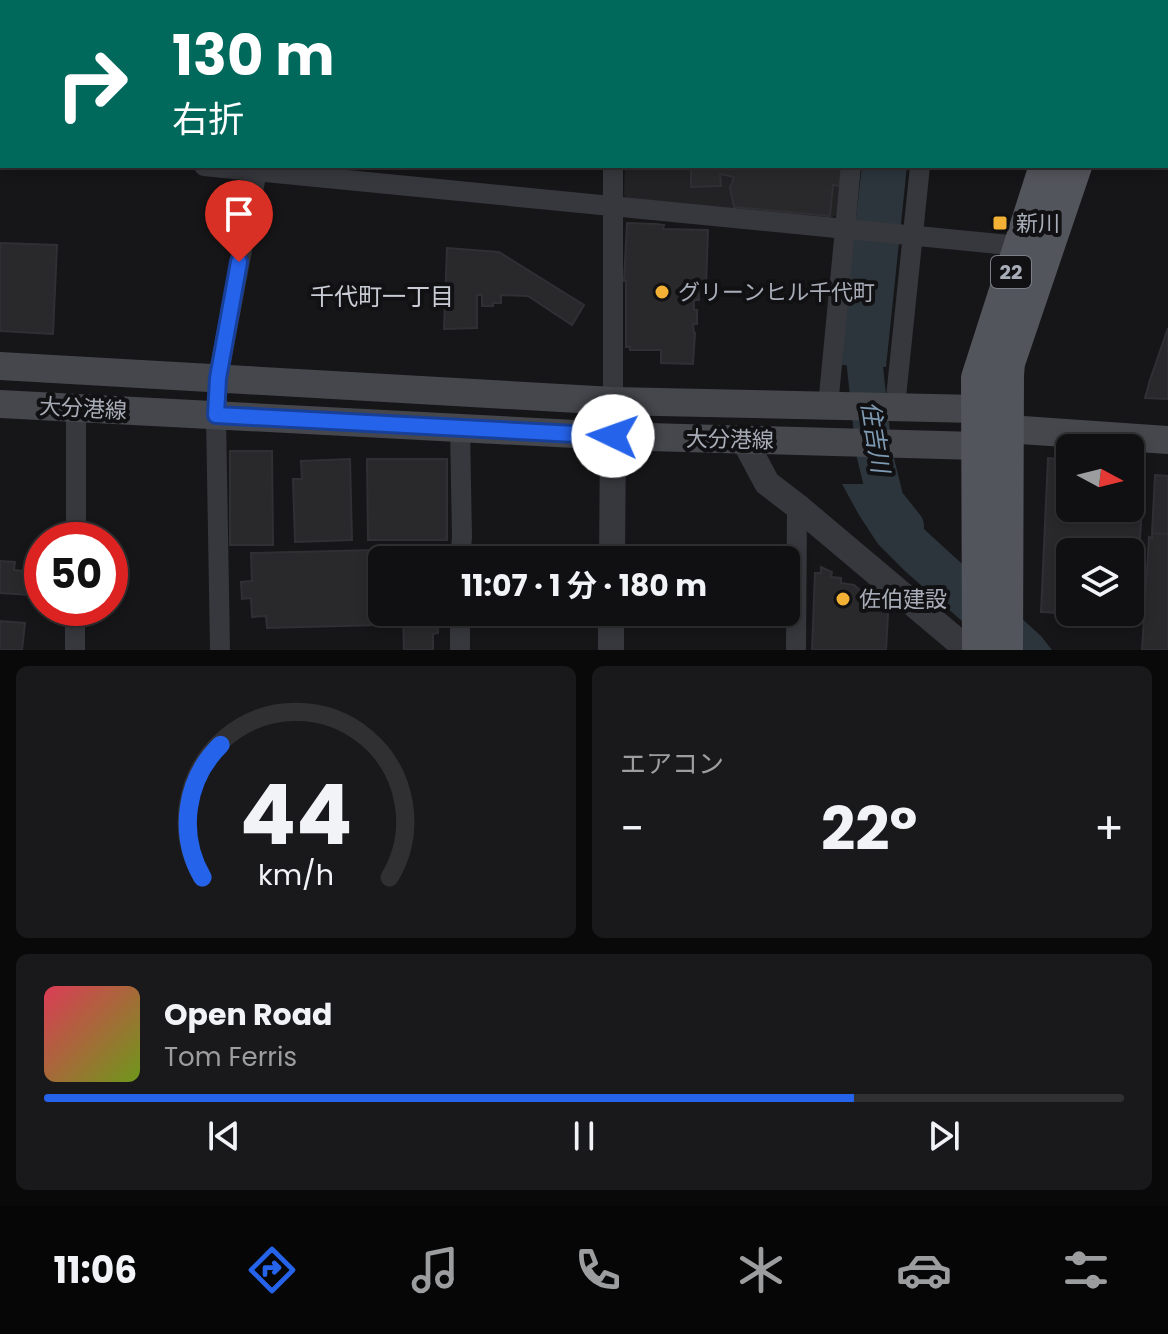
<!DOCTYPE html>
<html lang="ja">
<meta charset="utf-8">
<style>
body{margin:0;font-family:Poppins,"Noto Sans JP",sans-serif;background:#19191b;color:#f1f3f6;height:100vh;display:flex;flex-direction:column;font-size:30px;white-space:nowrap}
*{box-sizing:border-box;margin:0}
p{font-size:26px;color:#9c9d9f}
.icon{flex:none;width:44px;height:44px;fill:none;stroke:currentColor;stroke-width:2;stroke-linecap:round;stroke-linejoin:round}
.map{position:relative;height:650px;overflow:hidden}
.sheet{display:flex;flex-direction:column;gap:16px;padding:16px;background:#09090a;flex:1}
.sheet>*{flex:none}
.top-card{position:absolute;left:0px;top:0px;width:1168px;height:168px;box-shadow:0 4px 12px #0003,0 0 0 2px #303032;background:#00695c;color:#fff;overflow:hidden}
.needle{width:52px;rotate:97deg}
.controls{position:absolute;left:1056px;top:434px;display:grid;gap:16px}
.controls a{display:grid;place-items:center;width:88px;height:88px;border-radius:12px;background:#101012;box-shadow:0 4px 12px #0003,0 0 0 2px #303032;font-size:40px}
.speed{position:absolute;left:24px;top:522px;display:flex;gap:16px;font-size:40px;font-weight:700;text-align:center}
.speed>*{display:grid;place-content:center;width:104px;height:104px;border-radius:50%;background:#101012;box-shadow:0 4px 12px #0003,0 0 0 2px #303032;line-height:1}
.speed .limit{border:12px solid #d22;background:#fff;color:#111}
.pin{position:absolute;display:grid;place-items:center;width:68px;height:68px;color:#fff;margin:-82px -34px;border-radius:50% 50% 50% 0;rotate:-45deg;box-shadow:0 0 8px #0007}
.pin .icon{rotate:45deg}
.me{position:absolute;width:88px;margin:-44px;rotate:273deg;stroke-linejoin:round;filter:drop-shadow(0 0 6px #0008)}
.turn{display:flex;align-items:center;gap:28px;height:168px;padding:0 40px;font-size:36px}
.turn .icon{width:104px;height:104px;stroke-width:2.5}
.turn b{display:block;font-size:56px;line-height:68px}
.big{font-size:60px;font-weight:700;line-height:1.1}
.sheet .tile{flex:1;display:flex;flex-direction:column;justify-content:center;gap:12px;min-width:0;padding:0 28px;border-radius:12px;background:#19191b}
.sheet .dial{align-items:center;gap:0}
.dial svg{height:208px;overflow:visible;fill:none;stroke:#303032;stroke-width:7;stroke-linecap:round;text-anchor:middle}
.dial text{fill:#f1f3f6;stroke:none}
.song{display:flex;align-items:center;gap:24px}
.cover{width:96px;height:96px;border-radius:12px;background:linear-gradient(135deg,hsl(350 70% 55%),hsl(80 70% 35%))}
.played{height:8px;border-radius:4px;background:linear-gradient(90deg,#2563eb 75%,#303032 75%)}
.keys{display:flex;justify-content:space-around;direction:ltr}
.heat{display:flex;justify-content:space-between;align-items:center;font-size:44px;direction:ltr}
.sheet .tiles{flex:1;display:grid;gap:16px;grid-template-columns:1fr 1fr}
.tile:last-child{grid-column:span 2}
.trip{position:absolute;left:368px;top:546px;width:432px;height:80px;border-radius:12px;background:#101012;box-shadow:0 4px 12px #0003,0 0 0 2px #303032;font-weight:700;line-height:80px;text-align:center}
.menu{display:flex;height:128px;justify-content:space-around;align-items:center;background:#060607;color:#9c9d9f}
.menu .icon{width:56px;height:56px}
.menu .on{color:#2563eb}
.menu b{font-size:36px;color:#f1f3f6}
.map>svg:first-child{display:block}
</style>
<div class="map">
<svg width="1168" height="650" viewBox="0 0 1168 650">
<rect width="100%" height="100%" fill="#161618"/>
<path fill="#222225" d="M625,166H843L838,214L831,218L628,199L624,195Z"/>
<path fill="#2c353c" d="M862,166H907L886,367L842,365L844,320Z
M842,484H895L907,506L925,530L1041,636L1052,650H995L906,572L878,544L859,515Z"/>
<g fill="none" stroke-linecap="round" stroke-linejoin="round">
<path stroke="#2c353c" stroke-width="36" d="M868,319L864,358L874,452L886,501L906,526"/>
</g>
<path fill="#29292c" stroke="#303034" stroke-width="2" fill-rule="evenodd" d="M947,0H1018L1030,1L947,2Z
M691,166H841L840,186L833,185L830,216L734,207L730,188L734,177L720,174L721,186L691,187Z
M627,223L656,224L664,225L663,229L708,230L706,285L698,284L699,300H694V310H697V324H693L694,333H695L693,364L661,363V350H630V347H626V281H624Z
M0,243L57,245L53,334L0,331Z
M447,248L499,252L584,305L572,325L528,296L501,295V303H493V306H482V295H477V328L444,329Z
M1168,328V399L1145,398L1150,380Z
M230,451H272L273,545H230Z
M1048,458L1070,460V508H1130V463H1144L1136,617L1041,612ZM1070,552H1130V612H1070Z
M350,459L352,540L295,542L293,479H302L301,461Z
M367,459H447V540H368Z
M1155,475L1168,476V534L1152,533Z
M1152,533L1168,534V650H1142L1149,537L1152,538Z
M375,550L379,625L267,628L266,616L252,617L251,598L242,599L241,582L252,581L251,553Z
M0,561L15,562L14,570L31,572L29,595L0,593Z
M821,567L832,572L831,577L841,578V583L854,585L888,614L886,650H812L815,573H821Z
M35,572L42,573V596L33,595Z
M403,612H434V615H437L438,633L433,634V650H404Z
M0,621L25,623L22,650H0Z"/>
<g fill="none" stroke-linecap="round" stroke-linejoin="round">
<path stroke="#37383d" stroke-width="10" d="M156,2L157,0
M301,2V0"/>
<path stroke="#37383d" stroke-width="20" d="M613,0V2
M70,2V0
M867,2V0
M935,2L936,0
M0,143H2
M204,166L1019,246
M828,406L851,166
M895,407L920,166
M460,428L462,537L460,560
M613,436V166
M76,540V408
M75,650V608
M220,650L216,415L218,378L257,170
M460,650V612
M796,650L797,506"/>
<path stroke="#37383d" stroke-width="26" d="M744,440L767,483L797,506L968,650
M612,560L613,436
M611,650V612"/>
<path stroke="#45474d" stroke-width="28" d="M0,366L613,401L978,409L996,422
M0,404L613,436L977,446L1007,429L1168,440"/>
<path stroke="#53555c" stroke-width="32" d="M1097,2L1098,0
M1130,2L1131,0
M978,650L977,378L1045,166
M1007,650L1008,375L1009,363L1076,166"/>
</g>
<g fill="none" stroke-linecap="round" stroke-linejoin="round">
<defs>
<path id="route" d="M239,262L218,378L216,415L613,436"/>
</defs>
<use href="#route" stroke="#184099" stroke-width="20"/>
<use href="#route" stroke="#2563eb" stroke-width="14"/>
</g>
<g fill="#f2b134" stroke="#111113" stroke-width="3">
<rect x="992" y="215" width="16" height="16" rx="4"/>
<circle cx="662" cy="292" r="8"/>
<circle cx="843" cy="599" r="8"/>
</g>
<g text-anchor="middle" stroke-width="8" stroke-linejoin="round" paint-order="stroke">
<rect fill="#111113" stroke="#7b7e86" stroke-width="2" x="991" y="256" width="40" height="32" rx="6"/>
<g font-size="20" font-weight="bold" fill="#a8adb8">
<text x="1011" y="279">22</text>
</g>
<g font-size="22" fill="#a8adb8" stroke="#111113" text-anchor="start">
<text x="1016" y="231">新川</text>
<text x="678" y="300">グリーンヒル千代町</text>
<text x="859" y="607">佐伯建設</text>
</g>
<g font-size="22" fill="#a8adb8" stroke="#111113">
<text transform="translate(83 408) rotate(3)" y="8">大分港線</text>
<text transform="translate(730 439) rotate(1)" y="8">大分港線</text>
</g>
<g font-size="24" fill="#c9ccd4" stroke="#111113">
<text x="382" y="305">千代町一丁目</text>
</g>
<g font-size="24" font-style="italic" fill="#7f9bb3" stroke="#111113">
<text transform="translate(875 437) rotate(81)" y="8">住吉川</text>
</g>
</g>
</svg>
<div class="controls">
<a><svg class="needle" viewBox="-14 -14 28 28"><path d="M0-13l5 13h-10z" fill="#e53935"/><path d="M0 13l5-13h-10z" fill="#9c9d9f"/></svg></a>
<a><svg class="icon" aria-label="layers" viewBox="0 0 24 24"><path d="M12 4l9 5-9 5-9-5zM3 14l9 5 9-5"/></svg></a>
</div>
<div class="speed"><div class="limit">50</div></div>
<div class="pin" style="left:239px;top:262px;background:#d93025"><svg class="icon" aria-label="arrive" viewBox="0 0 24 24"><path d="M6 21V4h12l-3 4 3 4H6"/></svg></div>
<svg class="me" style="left:613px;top:436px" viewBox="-20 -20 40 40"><circle r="19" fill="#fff"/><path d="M0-13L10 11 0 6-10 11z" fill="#2563eb"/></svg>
<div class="trip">11:07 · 1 分 · 180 m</div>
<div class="top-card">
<div class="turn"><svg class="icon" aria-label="right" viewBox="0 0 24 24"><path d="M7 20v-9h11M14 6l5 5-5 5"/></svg><div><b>130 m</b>右折</div></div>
</div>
</div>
<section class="sheet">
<div class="tiles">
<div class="tile dial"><svg viewBox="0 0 100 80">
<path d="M14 69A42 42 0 1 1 86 69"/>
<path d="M14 69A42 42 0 0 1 21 18" stroke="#2563eb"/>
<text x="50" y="56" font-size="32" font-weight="700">44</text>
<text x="50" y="72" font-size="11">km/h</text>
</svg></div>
<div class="tile"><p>エアコン</p>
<div class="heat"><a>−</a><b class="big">22°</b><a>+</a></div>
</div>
<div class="tile">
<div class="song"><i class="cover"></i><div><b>Open Road</b><p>Tom Ferris</p></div></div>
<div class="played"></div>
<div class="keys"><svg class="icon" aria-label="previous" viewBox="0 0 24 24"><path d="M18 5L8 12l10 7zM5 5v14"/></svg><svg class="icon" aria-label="pause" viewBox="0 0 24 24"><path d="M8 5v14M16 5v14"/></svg><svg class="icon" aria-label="next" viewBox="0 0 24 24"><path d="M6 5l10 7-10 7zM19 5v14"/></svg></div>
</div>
</div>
</section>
<nav class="menu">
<b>11:06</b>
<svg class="icon on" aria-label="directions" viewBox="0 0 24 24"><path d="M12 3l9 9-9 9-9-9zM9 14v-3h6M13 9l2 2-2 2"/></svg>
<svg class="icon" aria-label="music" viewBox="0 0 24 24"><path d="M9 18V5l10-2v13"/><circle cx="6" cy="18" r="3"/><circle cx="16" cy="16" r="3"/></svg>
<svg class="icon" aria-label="phone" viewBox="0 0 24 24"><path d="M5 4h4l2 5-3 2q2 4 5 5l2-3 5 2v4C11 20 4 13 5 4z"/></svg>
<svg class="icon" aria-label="climate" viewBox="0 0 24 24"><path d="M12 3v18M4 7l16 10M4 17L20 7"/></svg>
<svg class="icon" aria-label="car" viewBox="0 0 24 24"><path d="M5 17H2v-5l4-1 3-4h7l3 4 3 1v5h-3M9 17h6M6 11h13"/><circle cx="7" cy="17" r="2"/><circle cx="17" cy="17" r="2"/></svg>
<svg class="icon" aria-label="filters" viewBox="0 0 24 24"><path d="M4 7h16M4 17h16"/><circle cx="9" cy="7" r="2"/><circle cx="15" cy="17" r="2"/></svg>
</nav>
